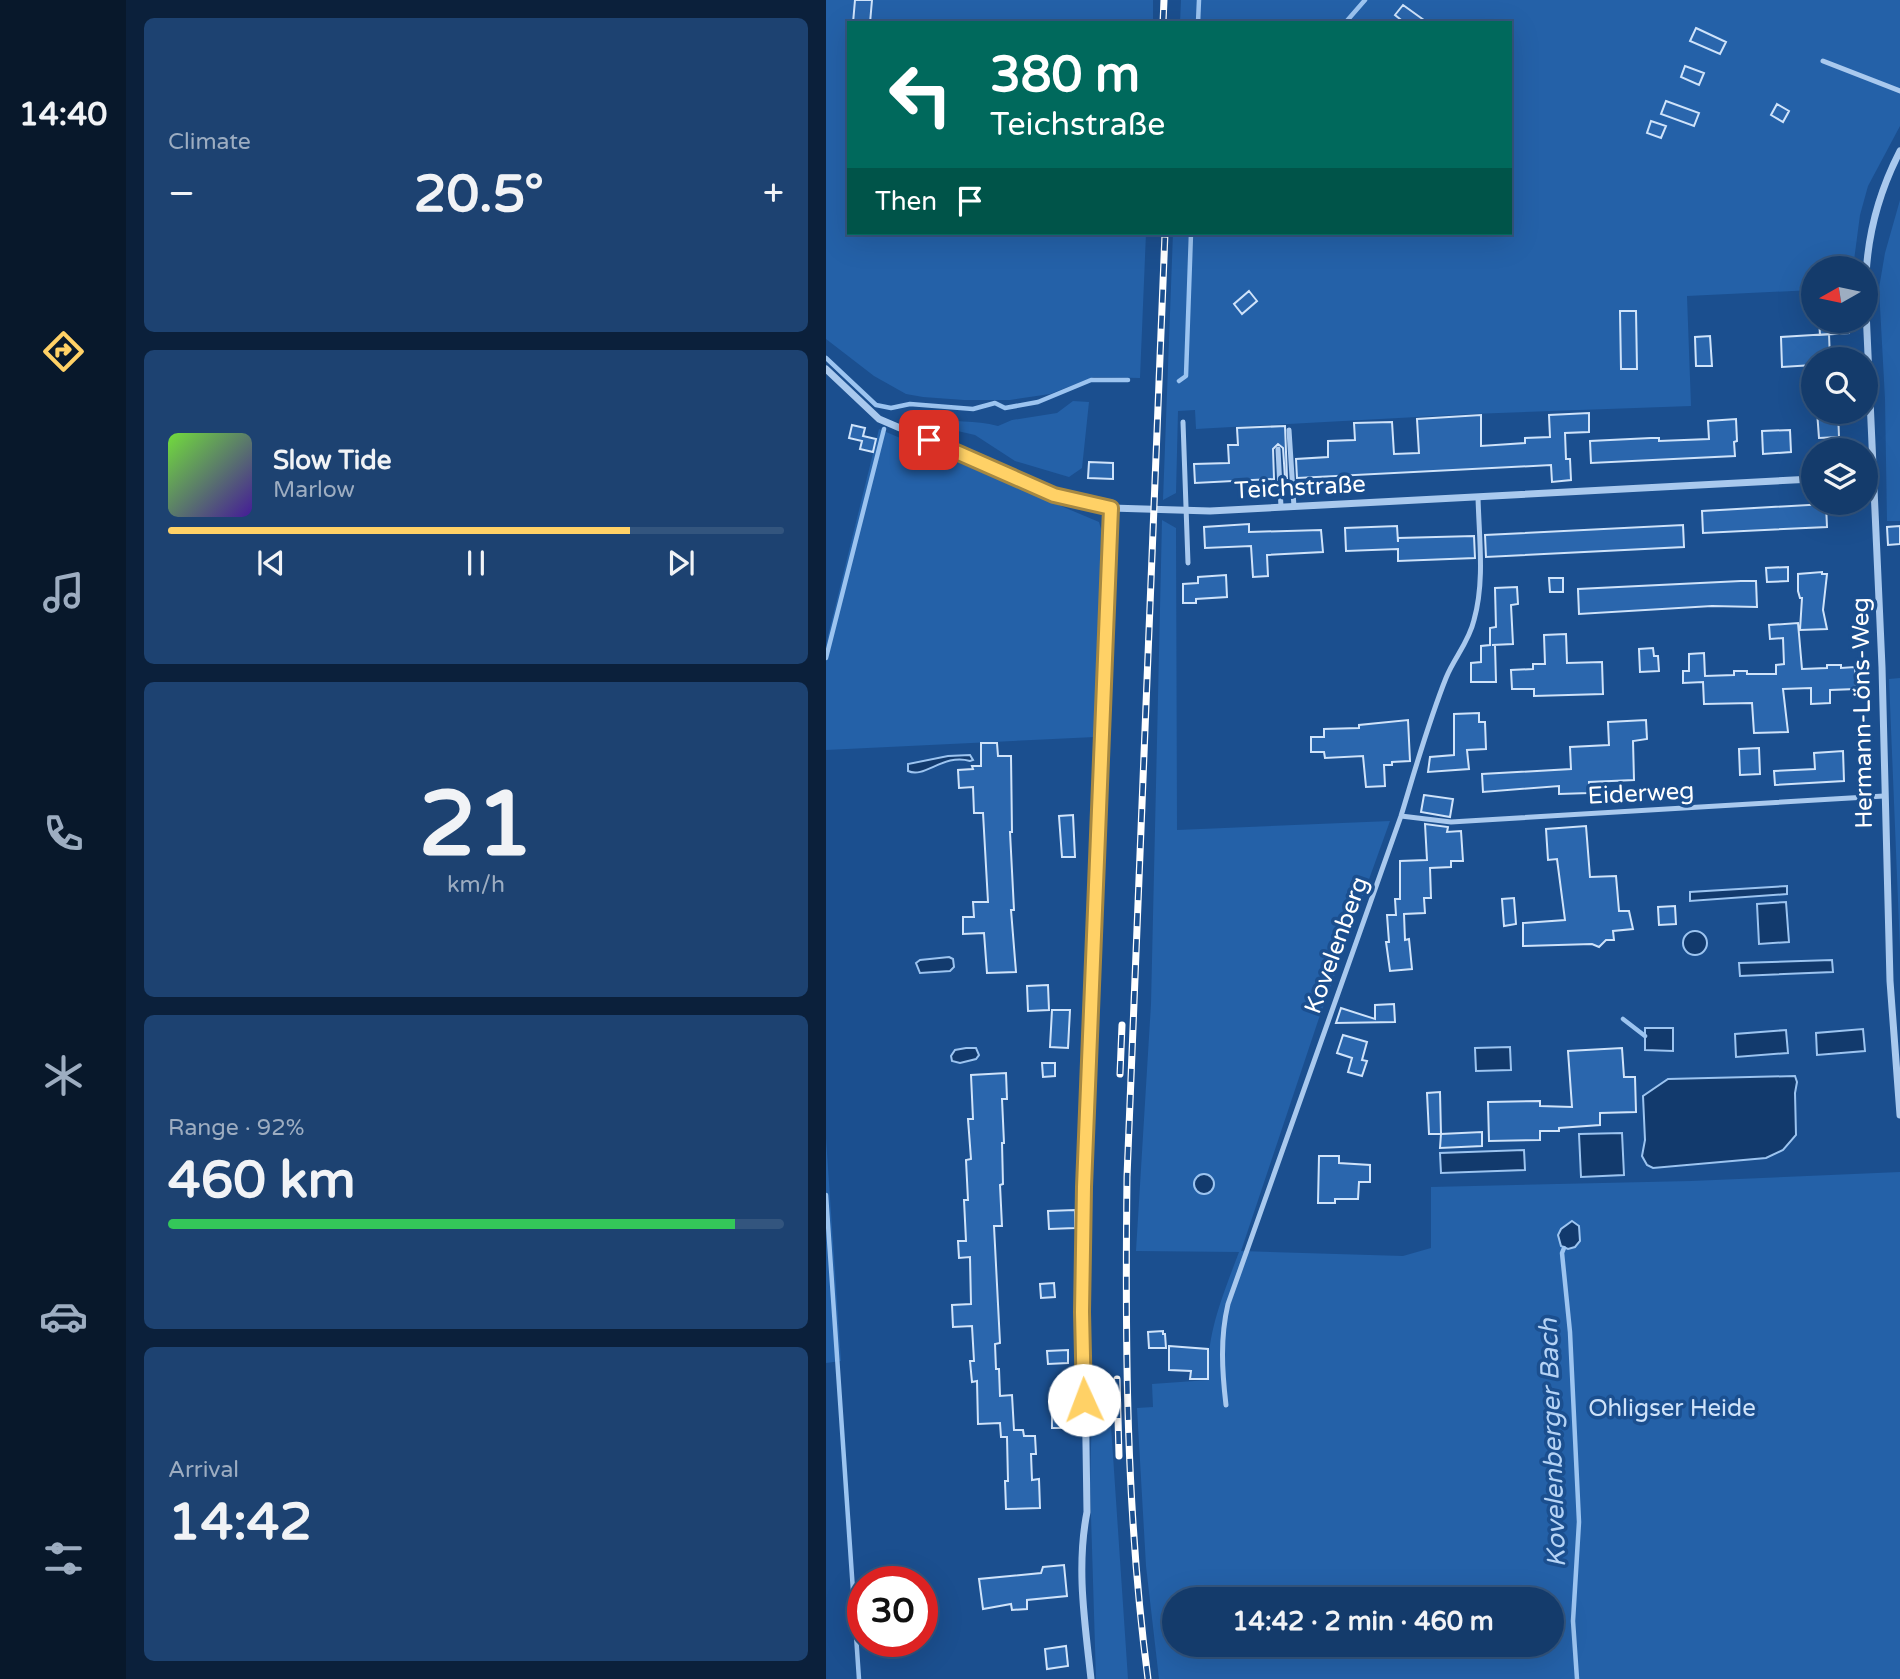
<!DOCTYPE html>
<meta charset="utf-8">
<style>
body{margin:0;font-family:"Varela Round",sans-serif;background:#1d4271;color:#f1f3f6;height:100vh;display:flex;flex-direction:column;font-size:26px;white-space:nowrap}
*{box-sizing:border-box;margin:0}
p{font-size:23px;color:#9dadc1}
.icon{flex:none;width:38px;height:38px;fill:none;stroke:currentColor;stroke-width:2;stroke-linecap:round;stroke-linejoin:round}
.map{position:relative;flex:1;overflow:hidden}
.side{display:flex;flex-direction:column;gap:18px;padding:18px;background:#0b203b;width:700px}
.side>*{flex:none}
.guide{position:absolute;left:21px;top:21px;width:665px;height:214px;border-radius:0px;box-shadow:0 7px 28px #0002,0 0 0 2px #33557e;background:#00695c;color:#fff;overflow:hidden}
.needle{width:46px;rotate:261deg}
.buttons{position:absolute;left:975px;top:256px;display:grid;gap:14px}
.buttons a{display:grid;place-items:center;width:77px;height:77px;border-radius:50%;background:#143b6b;box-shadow:0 7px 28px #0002,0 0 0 2px #33557e;font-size:35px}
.speed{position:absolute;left:21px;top:1566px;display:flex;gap:14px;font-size:35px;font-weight:700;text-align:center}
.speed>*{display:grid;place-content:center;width:91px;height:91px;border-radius:50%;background:#143b6b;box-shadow:0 7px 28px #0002,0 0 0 2px #33557e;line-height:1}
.speed .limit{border:10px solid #d22;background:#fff;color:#111}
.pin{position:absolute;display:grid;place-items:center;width:60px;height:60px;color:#fff;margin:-30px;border-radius:14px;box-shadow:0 4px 10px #0006}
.me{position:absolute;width:77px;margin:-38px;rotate:358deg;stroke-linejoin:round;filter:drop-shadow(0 0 5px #0008)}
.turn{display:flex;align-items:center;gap:24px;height:147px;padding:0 28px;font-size:32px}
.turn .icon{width:91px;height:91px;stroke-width:2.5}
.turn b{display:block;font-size:49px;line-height:60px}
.then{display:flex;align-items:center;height:66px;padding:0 28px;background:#0003;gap:14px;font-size:26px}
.big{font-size:52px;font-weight:700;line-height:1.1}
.side .widget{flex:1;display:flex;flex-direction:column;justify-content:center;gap:10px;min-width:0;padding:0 24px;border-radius:10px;background:#1d4271}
.side .dial{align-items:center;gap:0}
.dial b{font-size:91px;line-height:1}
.song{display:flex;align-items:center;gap:21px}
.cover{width:84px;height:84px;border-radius:10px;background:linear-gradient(135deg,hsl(100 70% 55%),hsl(260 70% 35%))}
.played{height:7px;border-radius:4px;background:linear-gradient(90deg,#ffd166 75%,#33557e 75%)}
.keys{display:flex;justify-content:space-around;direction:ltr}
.heat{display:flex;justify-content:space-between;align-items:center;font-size:38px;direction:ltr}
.charge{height:10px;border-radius:5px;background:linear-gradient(90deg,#34c759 92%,#33557e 0)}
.trip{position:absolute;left:336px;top:1587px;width:402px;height:70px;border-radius:35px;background:#143b6b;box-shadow:0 7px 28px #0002,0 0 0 2px #33557e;font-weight:700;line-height:70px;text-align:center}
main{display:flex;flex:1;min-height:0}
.menu{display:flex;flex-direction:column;width:126px;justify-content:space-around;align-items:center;background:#08182b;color:#9dadc1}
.menu .icon{width:49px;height:49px}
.menu .on{color:#ffd166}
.menu b{font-size:32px;color:#f1f3f6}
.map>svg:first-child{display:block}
</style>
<main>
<nav class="menu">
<b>14:40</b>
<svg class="icon on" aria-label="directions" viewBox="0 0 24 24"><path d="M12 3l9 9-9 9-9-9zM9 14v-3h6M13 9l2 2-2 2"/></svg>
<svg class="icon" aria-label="music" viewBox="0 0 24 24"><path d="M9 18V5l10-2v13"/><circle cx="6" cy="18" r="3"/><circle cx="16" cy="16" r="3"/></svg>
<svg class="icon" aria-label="phone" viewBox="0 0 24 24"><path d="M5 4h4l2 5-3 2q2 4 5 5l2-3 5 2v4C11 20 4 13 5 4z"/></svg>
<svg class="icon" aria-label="climate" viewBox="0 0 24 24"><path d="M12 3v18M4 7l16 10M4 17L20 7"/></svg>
<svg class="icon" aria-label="car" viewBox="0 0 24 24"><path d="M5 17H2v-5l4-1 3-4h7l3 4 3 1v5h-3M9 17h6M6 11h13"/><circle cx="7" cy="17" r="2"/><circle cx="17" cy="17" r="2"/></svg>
<svg class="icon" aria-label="filters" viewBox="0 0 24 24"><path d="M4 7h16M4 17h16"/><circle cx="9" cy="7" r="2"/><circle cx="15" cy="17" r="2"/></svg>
</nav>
<section class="side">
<div class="widget"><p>Climate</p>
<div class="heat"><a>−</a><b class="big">20.5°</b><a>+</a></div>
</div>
<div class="widget">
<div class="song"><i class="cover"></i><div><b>Slow Tide</b><p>Marlow</p></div></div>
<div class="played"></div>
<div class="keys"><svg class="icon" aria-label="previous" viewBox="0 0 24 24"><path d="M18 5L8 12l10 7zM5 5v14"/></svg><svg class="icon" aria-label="pause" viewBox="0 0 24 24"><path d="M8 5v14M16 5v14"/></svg><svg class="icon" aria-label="next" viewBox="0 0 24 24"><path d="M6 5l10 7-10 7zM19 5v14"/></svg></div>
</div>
<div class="widget dial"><b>21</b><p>km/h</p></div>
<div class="widget"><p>Range · 92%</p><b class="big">460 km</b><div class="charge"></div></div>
<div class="widget"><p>Arrival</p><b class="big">14:42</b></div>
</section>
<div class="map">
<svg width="1074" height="1679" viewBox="0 0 1074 1679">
<rect width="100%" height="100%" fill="#1b4f8f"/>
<path fill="#2461a8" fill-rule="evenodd" d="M0,0H327V23H23V233H320L314,378L268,377L224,394L184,400H138L97,397L80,394L48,376L0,339Z
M355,0H1074V126L1042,186L1034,215L1027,268H987V290L861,296L865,406L646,414L370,429L369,410L352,411L350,493L337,500L347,233H684V23H354Z
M1074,200V521H1061L1059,399L1053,288L1059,253Z
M247,401L263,402L256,468L243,477L189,461L149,435L101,424L103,419C127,422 149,420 172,426L186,420L231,413Z
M53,429L273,522L278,539L269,737L0,750V644Z
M336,520L350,528L351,830L564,821L492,1021L415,1251L577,1256L605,1248V1187L865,1181L1074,1172V1679H333L320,1566L311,1408L327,1407L326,1384L382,1380C380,1334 397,1295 413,1252L310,1251L325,1004ZM348,1600H726V1645H348Z
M1074,678V950L1063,679Z
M0,1138L15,1361L0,1363Z
M267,1377L282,1381L302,1679H270L264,1483Z"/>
<path fill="#123a6d" stroke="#9cc4f0" stroke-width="2" d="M144,755L147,760L144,761C117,753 99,779 82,771V764L122,756Z
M961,886V894L864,901V892Z
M960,902L963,942L933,944L931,904Z
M857 943a12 12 0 1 1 24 0a12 12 0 1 1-24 0Z
M123,957L127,959L128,967L124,971L94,973L90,963L94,960Z
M1006,960L1007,972L914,976L913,963Z
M819,1028H847V1051L819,1050Z
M1037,1029L1039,1051L991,1055L990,1033Z
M960,1030L962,1053L910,1057L909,1034Z
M684,1047L685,1070L650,1071L649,1048Z
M140,1048H150L153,1055L150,1059L134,1063L126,1061L125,1056L129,1050Z
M969,1076L971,1082L969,1093L970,1135L957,1150L940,1158L827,1168L821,1165L816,1156L819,1140L817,1096L842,1079Z
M796,1133L798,1175L755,1177L753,1134Z
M698,1150L699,1170L615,1173L614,1153Z
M368 1184a10 10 0 1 1 20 0a10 10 0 1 1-20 0Z
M746,1221L753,1226L754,1241L749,1247L742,1249L735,1246L732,1235L735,1229Z"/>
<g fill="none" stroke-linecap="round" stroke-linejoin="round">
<path stroke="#9cc4f0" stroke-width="4.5" d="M372,23L373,0
M519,23L539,0
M0,358L50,405L65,408L84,404L147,409L169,403L179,408L212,402L265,380H302
M353,381L360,376L365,233
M0,658L58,429
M797,1019L819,1036
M0,1195L33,1679
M738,1248L736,1253L744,1332L753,1522L747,1621L751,1679"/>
</g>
<path fill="#2a66ad" stroke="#cfe3fa" stroke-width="2" d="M29,0H46L44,23H27Z
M577,5L602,23H579L569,15Z
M870,28L900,42L894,54L864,41Z
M859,66L878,73L873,85L855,77Z
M840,101L873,113L868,126L835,114Z
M951,104L963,111L957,122L945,115Z
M825,121L840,126L835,138L821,133Z
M423,291L431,301L416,314L408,304Z
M794,311H810L811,369H795Z
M993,320H1022L1023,333L994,335Z
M1003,334L1004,359H987V365L956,367L955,337Z
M884,336L886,366H870L869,337Z
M991,411H1012L1013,437L993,438Z
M763,413V432L739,433L740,459H744L745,480L726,482L725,465L471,478L470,459L502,457V441L529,440L528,423L566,422L568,454L593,453L591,419L655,415V446L699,443V438L724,437L723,415Z
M910,419L911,441L908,442L909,456L765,463L764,441L825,438H833V441L883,439L882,421Z
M26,425L39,428L37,436L50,439L47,452L34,449L36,441L23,438Z
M459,426L461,478H459L457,448L452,444L447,449L448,479L369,483L368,464L403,463L402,445H412L411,428Z
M964,430L965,452L937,454L936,431Z
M263,462L287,463V479L262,478Z
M1000,504L1001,527L877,533L876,511Z
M423,524V532L495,530L497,552L441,555L442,576L427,577L425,546L379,548L378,527Z
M857,525L858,547L660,557L659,535Z
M571,526L572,542V538L648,536L649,558L572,561V549L520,551L519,528Z
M1074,526V544L1062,545L1061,527Z
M962,567V581L941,582L940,568Z
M996,572V574H1001L997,610L1001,629L974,630L976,598H974L972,591V574Z
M400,575L401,597L370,599V603H357V584L372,583V577Z
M723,578H737V592H724Z
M915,581H930L931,607L886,606L753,614L752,589Z
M691,587L692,604L685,605L687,644L666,645H669L670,682H645V663L655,662V646L664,645V628L670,627L669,588Z
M972,623L976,669L1001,668V665H1015V668L1029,667L1030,689L1004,690V703L985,704V688L957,689L962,732L928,733L926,703L878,704L877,682L857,683V671H863V654L878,653L879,676L908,675V671H921V674H950V665L958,664L957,638L944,639L943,625Z
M740,634L741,663L776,662L777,694L708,696V689H686L685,670L707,669V664H719L718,635Z
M827,648L828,656H832L833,671L814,672L813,649Z
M653,713V722H659L660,749L641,750L643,769L602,772L604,757L628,755V714Z
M582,720L584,761L566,762V765H558L559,786L540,787L537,756L499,758L498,752H485V737H498V729L533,728V725Z
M820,720L821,739L807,741L808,780L763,782V793L733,794V786L657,792L656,774L745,769L744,747L783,745L782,722Z
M155,743H171L172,756H185L186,832H184L188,910H185L190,972L161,973L158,933L137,934V917H148L147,902H162L157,813H148L147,787L133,788L132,770L147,769L146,766H155Z
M933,748L934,774L914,775L913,749Z
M1017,751L1018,781L949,785L948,771L989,769L988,753Z
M598,795L627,799L624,817L595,812Z
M247,815L249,857H236L233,816Z
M599,824L622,827L621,832L635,831L637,861H625V867L604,868L605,898H598L599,913L578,914L579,940L583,939L586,969L564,971L560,942H563L561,915H570L569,899H574V861L601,860Z
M760,826L764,877L790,876L793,911H803L807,929L787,931L788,940H780L773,947L766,944L697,946V923L739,920L731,859L722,860L720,829Z
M688,898L690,924L678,926L676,899Z
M849,906L850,924L833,925L832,907Z
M222,985L223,1010L202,1011L201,986Z
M568,1004L569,1022L510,1023L515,1008L549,1019V1005Z
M226,1010H244L242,1048L224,1047Z
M517,1035L541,1042L536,1060L541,1061L536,1076L522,1072L526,1058L511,1053Z
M796,1048L798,1077H809L810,1112L774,1113V1125L733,1128V1131H714V1140L663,1141L662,1102L714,1101V1106L746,1107L742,1051Z
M216,1063H229V1076L217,1077Z
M180,1073L181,1099H176L178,1143H176L177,1184L174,1185L176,1226H168L174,1343L169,1344L170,1369H173L174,1396L186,1395L188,1430H197L198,1436H209L210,1454H205L206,1480L213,1479L214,1508L180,1509L179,1481H182L181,1437H175L174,1423L152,1424L151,1381L146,1382L144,1361H148L146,1326L127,1327L126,1305L145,1304L144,1257L133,1258L132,1241H140L138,1200H142L140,1160L145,1159L142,1119H147L145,1075Z
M614,1092L615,1134H603L601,1093Z
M656,1132V1146L614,1148L615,1134Z
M493,1156H513V1163L544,1165V1182H533L532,1199H509V1203H492Z
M249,1210V1228L223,1229L222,1211Z
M228,1283L229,1297L215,1298L214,1284Z
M337,1331V1334H339L340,1348H323L322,1332Z
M343,1346L382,1349V1379H364L365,1371L343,1370Z
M242,1350V1363L222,1364L221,1351Z
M245,1414L246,1428H226V1415Z
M238,1565L241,1596L201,1600V1609L186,1610L185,1604L157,1609L153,1579L215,1573L217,1567Z
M240,1646L242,1666L221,1669L219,1649Z"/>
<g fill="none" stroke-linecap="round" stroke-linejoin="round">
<path stroke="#a9c9ee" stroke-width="5" d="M997,61L1074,91
M357,422L362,563
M463,430L468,507
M452,449L455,507
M575,816L625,822L1058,796
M400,1405C396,1371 394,1338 402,1304L575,816C589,770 602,723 620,678C628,658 643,642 648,620C659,581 653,538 652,497"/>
<path stroke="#a9c9ee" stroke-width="7" d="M1040,276C1042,232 1054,190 1074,151
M1040,310L1056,667L1064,981L1074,1115
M0,369L53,419L228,494L285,508L384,511L987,479
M265,1679C259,1623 250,1568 261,1512L257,1242L285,508"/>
<defs>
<path id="rail" d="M337,23L338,0
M294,1074L296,1025
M291,1379L293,1456
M322,1679C300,1513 299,1344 301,1177L339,233"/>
</defs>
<use href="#rail" stroke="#fff" stroke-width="7"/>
<use href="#rail" stroke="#1b4f8f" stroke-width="4.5" stroke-dasharray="13" stroke-linecap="butt"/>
</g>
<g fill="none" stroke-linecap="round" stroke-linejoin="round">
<defs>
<path id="route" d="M103,440L228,495L285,508L258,1187L256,1312L258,1400"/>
</defs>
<use href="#route" stroke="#a68842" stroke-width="18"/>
<use href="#route" stroke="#ffd166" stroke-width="12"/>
</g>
<g text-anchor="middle" stroke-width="7" stroke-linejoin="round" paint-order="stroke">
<g font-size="24" fill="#fff" stroke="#1b4f8f">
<text transform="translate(474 487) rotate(-3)" y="8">Teichstraße</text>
<text transform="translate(1036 713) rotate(-91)" y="8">Hermann-Löns-Weg</text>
<text transform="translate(815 793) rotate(-3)" y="8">Eiderweg</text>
<text transform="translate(510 945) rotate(-70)" y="8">Kovelenberg</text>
</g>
<g font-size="24" fill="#cfe3fa" stroke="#1b4f8f">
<text x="846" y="1416">Ohligser Heide</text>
</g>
<g font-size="26" font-style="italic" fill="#b5d3f5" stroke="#1b4f8f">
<text transform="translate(726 1443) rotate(-92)" y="9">Kovelenberger Bach</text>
</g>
</g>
</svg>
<div class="buttons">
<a><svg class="needle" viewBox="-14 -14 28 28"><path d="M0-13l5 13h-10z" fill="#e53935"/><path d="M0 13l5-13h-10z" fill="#9dadc1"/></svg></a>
<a><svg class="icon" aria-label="search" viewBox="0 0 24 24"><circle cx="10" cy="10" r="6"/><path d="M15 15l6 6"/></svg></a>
<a><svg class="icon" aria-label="layers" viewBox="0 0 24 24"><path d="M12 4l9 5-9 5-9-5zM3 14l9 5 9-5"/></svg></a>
</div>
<div class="speed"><div class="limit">30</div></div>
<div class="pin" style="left:103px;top:440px;background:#d93025"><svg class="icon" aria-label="arrive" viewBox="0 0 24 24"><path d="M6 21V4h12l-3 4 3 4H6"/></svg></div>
<svg class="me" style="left:258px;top:1400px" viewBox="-20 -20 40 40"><circle r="19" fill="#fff"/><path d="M0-13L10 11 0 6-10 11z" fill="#ffd166"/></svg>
<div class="trip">14:42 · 2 min · 460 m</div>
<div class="guide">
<div class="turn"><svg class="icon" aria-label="left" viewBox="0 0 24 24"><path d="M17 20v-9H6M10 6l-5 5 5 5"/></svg><div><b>380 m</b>Teichstraße</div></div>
<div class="then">Then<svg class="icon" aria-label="arrive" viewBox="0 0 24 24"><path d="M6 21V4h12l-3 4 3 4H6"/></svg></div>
</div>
</div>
</main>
